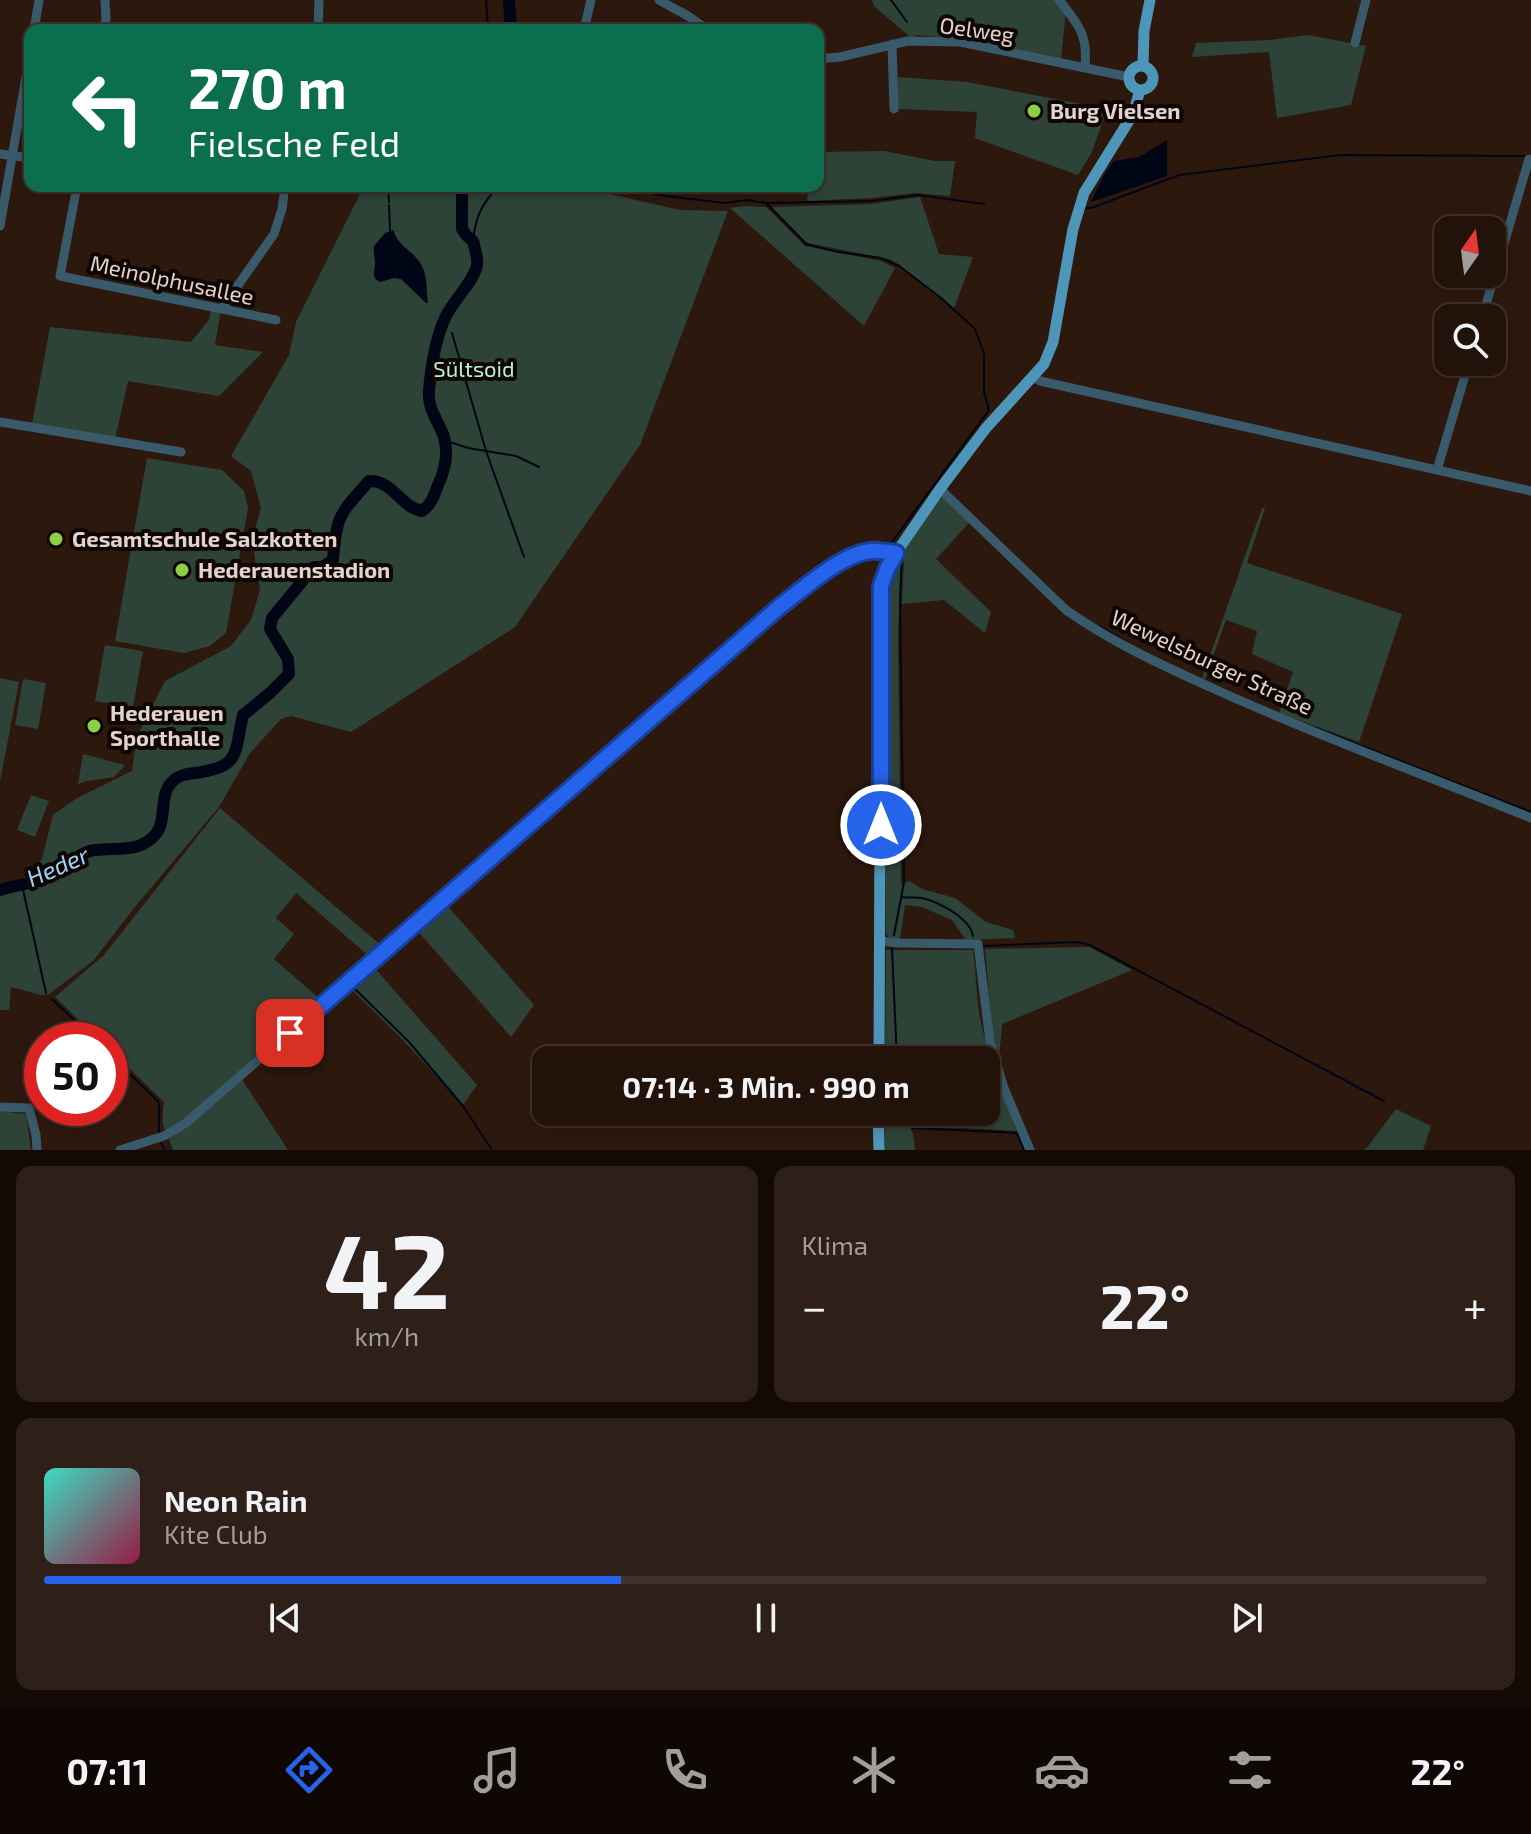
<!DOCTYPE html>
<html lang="de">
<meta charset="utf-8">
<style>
body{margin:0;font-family:"Exo 2",sans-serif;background:#2e2018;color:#f1f3f6;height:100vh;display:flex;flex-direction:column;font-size:30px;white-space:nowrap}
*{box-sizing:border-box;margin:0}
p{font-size:26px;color:#a29e9c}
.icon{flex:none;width:44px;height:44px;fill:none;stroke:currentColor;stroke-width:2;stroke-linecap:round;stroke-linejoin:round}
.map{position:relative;height:1150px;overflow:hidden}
.drawer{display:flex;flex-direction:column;gap:16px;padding:16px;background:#130a06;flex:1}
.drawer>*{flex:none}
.top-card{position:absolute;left:24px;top:24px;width:800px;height:168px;border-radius:16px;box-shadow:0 4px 12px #0003,0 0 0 2px #3f322b;background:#0b6e4f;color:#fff;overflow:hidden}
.needle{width:52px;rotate:14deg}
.tools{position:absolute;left:1434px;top:216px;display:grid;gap:16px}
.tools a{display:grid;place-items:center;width:72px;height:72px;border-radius:16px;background:#22120a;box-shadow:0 4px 12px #0003,0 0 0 2px #3f322b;font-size:40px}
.speed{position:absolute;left:24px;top:1022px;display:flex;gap:16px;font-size:40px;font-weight:700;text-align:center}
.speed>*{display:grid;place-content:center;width:104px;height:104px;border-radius:50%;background:#22120a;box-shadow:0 4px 12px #0003,0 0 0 2px #3f322b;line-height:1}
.speed .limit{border:12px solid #d22;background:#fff;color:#111}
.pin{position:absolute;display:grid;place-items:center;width:68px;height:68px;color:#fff;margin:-34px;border-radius:16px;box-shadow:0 4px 12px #0006}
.me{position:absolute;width:88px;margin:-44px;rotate:0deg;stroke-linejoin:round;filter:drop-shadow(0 0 6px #0008)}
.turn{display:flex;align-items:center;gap:28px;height:168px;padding:0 32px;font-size:36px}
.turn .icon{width:104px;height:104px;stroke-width:2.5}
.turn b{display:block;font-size:56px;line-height:68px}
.big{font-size:60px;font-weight:700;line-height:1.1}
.drawer .widget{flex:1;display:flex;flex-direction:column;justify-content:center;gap:12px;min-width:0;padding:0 28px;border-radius:16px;background:#2e2018}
.drawer .dial{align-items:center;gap:0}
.dial b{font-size:104px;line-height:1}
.song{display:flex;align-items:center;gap:24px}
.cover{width:96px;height:96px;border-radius:12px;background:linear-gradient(135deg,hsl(170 70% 55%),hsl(340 70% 35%))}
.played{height:8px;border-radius:4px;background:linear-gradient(90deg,#2563eb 40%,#3f322b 40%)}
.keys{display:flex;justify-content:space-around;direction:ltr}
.heat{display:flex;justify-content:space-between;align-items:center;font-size:44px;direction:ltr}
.drawer .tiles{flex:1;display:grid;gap:16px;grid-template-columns:1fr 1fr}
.widget:last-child{grid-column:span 2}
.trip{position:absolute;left:532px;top:1046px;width:468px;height:80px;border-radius:16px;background:#22120a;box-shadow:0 4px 12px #0003,0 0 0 2px #3f322b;font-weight:700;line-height:80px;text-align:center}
.dock{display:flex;height:128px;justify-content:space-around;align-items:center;background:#0e0704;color:#a29e9c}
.dock .icon{width:56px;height:56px}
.dock .current{color:#2563eb}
.dock b{font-size:36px;color:#f1f3f6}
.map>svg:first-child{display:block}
</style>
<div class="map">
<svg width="1531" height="1150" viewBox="0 0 1531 1150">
<rect width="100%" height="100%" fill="#2d180e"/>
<path fill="#2e4338" d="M872,0H1057L1066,11L1061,59L960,39L918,35L910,37L874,6Z
M1308,35L1366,46L1351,105L1277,118L1269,52L1192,57L1196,43L1270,40Z
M898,77L967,82L1107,109L1092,152L1078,175L975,138L977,112L898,109Z
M884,151L935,161H955L950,196L916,193L871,198L807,201L809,186H818V152Z
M364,186H574L680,210L728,211L640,445L515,627L351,732L291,716L281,719L250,753L219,807L134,908L93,961L49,994L41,995L11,987L9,1010H0V886L22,880L42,859L53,815L77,798L132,771L137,736L165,681L231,646L251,620L260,590L252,540L261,508L251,471L231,456L289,355L296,322Z
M920,197L939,254L973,257L954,308L900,265L889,259L807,243L772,207L871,204Z
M747,206L766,207L805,246L881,261L895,268L864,326L730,208Z
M211,308L221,310L215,345L263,352L219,396L128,381L115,439L32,424L50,327L191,342L209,320Z
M147,458L222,470L244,491L248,508L226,633L210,646L184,653L115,641Z
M944,497L970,522L936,559L991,612L985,633L944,600L902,604L904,559V553L902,551L939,498Z
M1262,508H1265L1247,563L1402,614L1359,742L1279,713L1293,672L1252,654L1257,631L1226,620L1205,679L1202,678Z
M899,555L902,558L898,635L901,884L910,881L922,889L955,898L986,922L1013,930L1015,938L966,940L952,920L922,907L905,905L900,939L889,937L886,934L885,590L892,567Z
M105,645L143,651L133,707L95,701Z
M0,678L19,682L0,782Z
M23,679L46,683L38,729L15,725Z
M83,754L125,765L114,777L87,781L78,784Z
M31,795L49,801L35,837L17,830Z
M220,808L383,947L370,957L296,893L276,918L294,934L274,959L321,1000L239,1075L288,1150H173C165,1126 160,1130 164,1102L110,1050V1040H99L55,997L104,955Z
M446,904L534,1005L511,1037L416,929Z
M1089,947L1132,970L1002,1024L999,1058L993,1036L985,949Z
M886,950H973C976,972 976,996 980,1018C988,1057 1002,1094 1017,1131L912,1125L909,1117L907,1120L913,1134L915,1150H884L885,1112H986V1060H885Z
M372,965L477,1085L463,1105L401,1038L348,986Z
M1396,1109L1431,1126L1423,1150H1365Z
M0,1111L26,1114L31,1150H0Z"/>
<path fill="#000615" d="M1167,140V176L1091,202L1104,175L1114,161L1139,157Z
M393,230C398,246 413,251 421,264C428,277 426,289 428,303H426L401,279L394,278L380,282C370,276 375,273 375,263C375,257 373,252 374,246L385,233Z"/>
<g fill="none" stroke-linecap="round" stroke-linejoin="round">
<path stroke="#000615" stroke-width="2" d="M486,0L488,30
M891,0L907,22
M388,186L389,202
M611,186L666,196L725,203L747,200L766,203L806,244L838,252L881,258L899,266L941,298L975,329L984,353V392L989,410L892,542L894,546
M767,203L872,201L917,195L984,204
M389,205L390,230
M1086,208H1091L1179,175L1340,155L1525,156
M473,241C476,215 481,206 498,186
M452,333L486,451L524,557
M444,440L468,448L516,456L539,467
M1099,626L1128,643
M1316,728L1531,812
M22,885L46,993
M902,897C908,898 916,897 922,898C939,902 970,918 973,936
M894,935L904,882L900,599L902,554
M984,946L1077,942L1090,945L1384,1101
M892,949L897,1060
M352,986L409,1042L463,1106L492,1150
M52,999L95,1040
M110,1055L158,1101C161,1108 158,1123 159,1133
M905,1112L907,1119L912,1128L1017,1133L1024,1150
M161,1143L165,1150"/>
<path stroke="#000615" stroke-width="12" d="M509,0L511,30
M0,890C20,884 40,883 59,872C70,865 81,851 95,850C116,847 137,853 153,837C169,823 157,795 173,781C179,775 187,774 195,773C241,767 234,754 243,715L270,693L289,674L288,659L270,629L272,618L314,567H322L333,560C336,515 340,514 369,481C393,480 400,507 422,511C431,505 434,496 438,485C445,470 449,454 444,437C439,422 427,408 429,391C431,367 435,340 445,318C452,302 475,280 477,265C478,257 475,249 473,241L466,235L462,229V186"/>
<path stroke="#395a6b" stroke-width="9" d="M659,0L688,16L708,30
M1059,0C1079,25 1088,35 1085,67
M34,30L39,0
M104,30L106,19L105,0
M318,30L319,0
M584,30L591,0
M1355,43L1366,0
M892,44L894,109
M818,59L840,57L908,41L960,42L1129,77
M0,154L30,158
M77,186L60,276L276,320
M0,226L30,54
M222,308L274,234L282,209L285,186
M1482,318L1529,159
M1033,377L1040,381L1531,491
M0,422L181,452
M1437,470L1469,362
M940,489L1066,610C1114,644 1168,668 1221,692C1323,738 1428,776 1531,818
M880,941L900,943L978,944L990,1042L1004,1088L1030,1150
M0,1107L29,1108L36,1135L37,1150
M120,1150L164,1136L186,1123L778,608C800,591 832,562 858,554C870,549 883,551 896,553"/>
<path stroke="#4e96b9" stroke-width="11" d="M1143,66L1144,31L1150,0
M1129 78a12 12 0 1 1 24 0a12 12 0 1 1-24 0Z
M879,1060L881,586L887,569L896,553L940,489L986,428L1044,364L1053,342L1073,229L1084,193L1133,114L1140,90
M878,1112L879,1150"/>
</g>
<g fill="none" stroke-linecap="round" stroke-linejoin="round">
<defs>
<path id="route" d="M290,1033L778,608C800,591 833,562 858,554C870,549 883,551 896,553L887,569L881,586V825"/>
</defs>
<use href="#route" stroke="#184099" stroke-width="20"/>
<use href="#route" stroke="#2563eb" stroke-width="14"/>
</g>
<g fill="#8dce44" stroke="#0f0603" stroke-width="3">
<circle cx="1034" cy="111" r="8"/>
<circle cx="56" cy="539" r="8"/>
<circle cx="182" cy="570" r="8"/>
<circle cx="94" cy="726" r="8"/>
</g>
<g text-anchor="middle" stroke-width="8" stroke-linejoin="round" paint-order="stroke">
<g font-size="22" fill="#e2d3cc" stroke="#0f0603">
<text transform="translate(977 30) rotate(8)" y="8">Oelweg</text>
<text transform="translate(172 280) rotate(12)" y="8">Meinolphusallee</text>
<text transform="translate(1212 662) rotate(25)" y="8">Wewelsburger Straße</text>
</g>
<g font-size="22" font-weight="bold" fill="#e2d3cc" stroke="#0f0603" text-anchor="start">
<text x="1050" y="119">Burg Vielsen</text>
<text x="72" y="547">Gesamtschule Salzkotten</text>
<text x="198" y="578">Hederauenstadion</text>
<text x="110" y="721">Hederauen<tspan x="110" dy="25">Sporthalle</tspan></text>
</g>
<g font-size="22" fill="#b6f2d2" stroke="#0f0603">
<text x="474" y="377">Sültsoid</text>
</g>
<g font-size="24" font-style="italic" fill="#a1d3fa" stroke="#0f0603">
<text transform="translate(58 867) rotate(-24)" y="8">Heder</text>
</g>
</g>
</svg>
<div class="tools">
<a><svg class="needle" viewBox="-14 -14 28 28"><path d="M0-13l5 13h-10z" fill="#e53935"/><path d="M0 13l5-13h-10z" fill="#a29e9c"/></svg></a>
<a><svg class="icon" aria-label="search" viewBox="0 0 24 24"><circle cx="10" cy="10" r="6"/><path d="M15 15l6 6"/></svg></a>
</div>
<div class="speed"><div class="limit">50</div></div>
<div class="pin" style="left:290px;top:1033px;background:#d93025"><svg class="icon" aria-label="arrive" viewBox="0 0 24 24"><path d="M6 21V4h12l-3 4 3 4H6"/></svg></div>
<svg class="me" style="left:881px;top:825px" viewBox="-20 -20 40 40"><circle r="17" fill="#2563eb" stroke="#fff" stroke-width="3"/><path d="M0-11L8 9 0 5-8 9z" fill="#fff"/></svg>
<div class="trip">07:14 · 3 Min. · 990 m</div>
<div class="top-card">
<div class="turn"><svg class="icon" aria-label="left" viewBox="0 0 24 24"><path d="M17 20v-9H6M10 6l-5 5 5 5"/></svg><div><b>270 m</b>Fielsche Feld</div></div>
</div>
</div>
<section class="drawer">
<div class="tiles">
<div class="widget dial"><b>42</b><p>km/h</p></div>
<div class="widget"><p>Klima</p>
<div class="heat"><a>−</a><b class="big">22°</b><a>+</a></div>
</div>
<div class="widget">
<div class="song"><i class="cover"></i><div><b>Neon Rain</b><p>Kite Club</p></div></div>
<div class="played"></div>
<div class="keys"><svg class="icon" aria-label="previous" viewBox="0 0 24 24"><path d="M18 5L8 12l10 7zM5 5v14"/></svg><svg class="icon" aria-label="pause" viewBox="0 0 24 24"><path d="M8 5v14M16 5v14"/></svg><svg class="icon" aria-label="next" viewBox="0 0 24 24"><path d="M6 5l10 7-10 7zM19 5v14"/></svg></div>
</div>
</div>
</section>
<nav class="dock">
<b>07:11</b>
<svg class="icon current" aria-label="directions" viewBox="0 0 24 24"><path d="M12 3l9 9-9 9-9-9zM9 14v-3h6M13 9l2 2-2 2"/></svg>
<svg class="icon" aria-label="music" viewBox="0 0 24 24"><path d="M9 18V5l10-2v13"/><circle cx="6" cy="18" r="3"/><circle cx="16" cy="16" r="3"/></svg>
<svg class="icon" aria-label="phone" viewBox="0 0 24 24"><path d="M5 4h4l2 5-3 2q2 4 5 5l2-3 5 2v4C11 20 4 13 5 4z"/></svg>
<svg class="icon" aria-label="climate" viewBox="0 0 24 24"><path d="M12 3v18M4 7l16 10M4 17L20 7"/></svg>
<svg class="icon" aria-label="car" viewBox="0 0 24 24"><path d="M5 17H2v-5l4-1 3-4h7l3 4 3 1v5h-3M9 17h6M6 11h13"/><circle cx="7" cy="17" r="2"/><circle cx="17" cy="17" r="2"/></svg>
<svg class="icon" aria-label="filters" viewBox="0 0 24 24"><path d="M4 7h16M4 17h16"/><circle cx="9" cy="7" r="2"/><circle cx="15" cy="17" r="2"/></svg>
<b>22°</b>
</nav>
